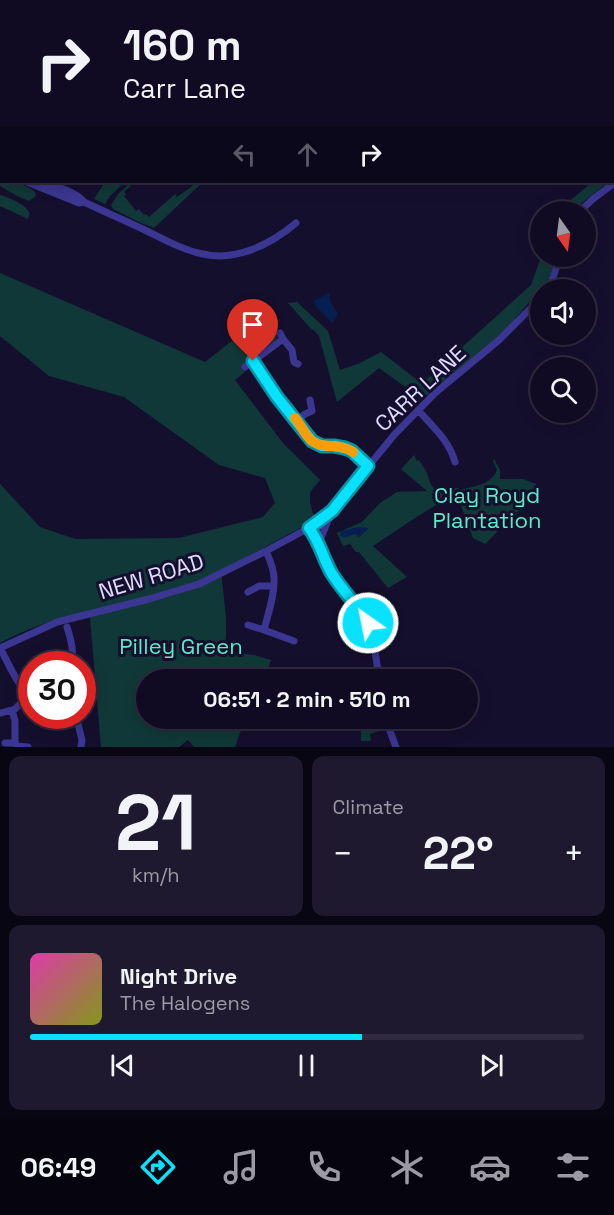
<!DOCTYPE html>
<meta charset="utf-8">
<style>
body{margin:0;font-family:"Space Grotesk",sans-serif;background:#1e192f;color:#f1f3f6;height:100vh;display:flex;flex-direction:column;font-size:22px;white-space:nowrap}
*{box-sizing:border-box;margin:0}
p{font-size:20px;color:#9c9ba5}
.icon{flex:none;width:33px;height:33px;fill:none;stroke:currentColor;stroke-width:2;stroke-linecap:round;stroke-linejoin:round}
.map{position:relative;height:747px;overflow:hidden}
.drawer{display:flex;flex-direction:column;gap:9px;padding:9px;background:#090613;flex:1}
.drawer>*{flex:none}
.guide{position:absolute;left:0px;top:0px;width:615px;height:183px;box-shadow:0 3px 15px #0003,0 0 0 2px #302b40;background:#100b22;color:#f1f3f6;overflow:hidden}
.needle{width:39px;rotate:166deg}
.tools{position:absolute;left:530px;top:201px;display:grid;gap:12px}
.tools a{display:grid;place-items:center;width:66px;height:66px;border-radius:50%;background:#100b22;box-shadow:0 3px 15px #0003,0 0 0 2px #302b40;font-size:30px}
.speed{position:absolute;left:18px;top:651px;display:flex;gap:12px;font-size:30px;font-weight:700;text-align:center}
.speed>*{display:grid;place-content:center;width:78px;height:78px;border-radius:50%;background:#100b22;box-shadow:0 3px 15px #0003,0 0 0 2px #302b40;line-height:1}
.speed .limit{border:9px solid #d22;background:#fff;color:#111}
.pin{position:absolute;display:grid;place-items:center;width:51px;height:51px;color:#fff;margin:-62px -26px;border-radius:50% 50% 50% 0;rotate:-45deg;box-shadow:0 0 6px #0007}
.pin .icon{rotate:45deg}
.me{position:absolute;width:66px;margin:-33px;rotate:327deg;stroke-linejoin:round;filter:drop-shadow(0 0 4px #0008)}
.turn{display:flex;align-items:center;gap:21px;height:126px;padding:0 24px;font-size:27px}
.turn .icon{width:78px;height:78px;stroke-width:2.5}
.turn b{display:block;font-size:42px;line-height:51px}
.lanes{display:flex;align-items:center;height:57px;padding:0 24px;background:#0003;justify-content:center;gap:30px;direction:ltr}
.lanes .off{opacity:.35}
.big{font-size:45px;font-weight:600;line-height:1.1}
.drawer .widget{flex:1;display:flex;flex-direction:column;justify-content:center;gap:9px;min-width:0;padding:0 21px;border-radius:12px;background:#1e192f}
.drawer .dial{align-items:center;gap:0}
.dial b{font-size:78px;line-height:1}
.song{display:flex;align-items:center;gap:18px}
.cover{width:72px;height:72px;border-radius:9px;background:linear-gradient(135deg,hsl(320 70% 55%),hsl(70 70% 35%))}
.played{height:6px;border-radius:3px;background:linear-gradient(90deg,#08e2ff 60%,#302b40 60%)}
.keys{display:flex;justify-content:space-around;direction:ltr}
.heat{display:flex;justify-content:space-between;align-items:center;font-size:33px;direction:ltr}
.drawer .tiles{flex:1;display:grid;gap:9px;grid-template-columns:1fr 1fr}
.widget:last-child{grid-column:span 2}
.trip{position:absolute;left:136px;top:669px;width:342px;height:60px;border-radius:30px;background:#100b22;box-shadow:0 3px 15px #0003,0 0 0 2px #302b40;font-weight:600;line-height:60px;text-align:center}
.dock{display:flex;height:96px;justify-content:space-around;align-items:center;background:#06040e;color:#9c9ba5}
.dock .icon{width:42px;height:42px}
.dock .current{color:#08e2ff}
.dock b{font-size:27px;color:#f1f3f6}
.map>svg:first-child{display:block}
</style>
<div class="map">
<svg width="614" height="747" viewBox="0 0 614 747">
<rect width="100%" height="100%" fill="#150f2e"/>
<path fill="#113838" d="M463,0H575L577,1L464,2Z
M0,175L1,176L2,182C14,182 25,184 35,192L36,196L29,201L17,196L0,186Z
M105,182H125L110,196L105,204L94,199Z
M198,182H203L154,228L141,223L113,209L111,205L118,194L128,185H130L131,186L124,192L126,194L124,196L136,211L139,209L144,215L146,214L149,217L175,194L177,197Z
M592,182H608L572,211H558Z
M0,195C6,196 23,204 27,209C30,213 29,215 28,219L0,206Z
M541,257H556L549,279L502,334L422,399L379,368L337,402L319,336L313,329L312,330L288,303L297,302L328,331L340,370L360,363L381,352L416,379L428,378L531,285Z
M0,273L205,362L262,317L270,330L273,328L278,336L275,341L242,366L245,372L235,380L283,443L320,480L310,492V503L315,520L221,571L226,618V636L224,651L254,655L271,660L265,679L147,680V718L245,719L235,747H194L188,740L179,747H101L90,618L88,612C53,619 31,627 0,643V484L40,527L75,539L179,538L263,517L275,503L265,478L219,465L124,397L49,376L0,336Z
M414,455L417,461L419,460L427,473L430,483L435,490L458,488L459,490C474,486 490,486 497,470L493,461L494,459L500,470V479H523L536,484V493L485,544L473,538L456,493L418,516L373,546L407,577L388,588L359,552H356L350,544L343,546L337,533L362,522L380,503L397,492L427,491L401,469Z
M376,719H381L385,729L370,734L371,741H361V730Z"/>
<path fill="#061f50" d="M328,293L330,294V301L338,314L332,323L315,305L314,301Z
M358,527L368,528V529L359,537L355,534C349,535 346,540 340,535L341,531Z"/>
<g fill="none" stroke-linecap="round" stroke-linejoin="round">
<path stroke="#3b3691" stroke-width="7" d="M150,2L151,0
M0,164H2
M0,170H2
M27,182L79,203L84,202
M43,182C55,186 77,192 84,202C105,212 126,221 147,231C165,240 183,250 203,254C236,262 271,244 296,223
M579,212L593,199L614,183
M546,290L552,281L560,256
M283,339L292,350L294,362L298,364
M253,361L277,397L312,441L322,446H340L345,448L352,451L368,466
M245,367L283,339L280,333
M418,410C432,426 449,440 455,462
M297,421L305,414L312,411L310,400
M309,528C319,541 322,556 330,570C338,584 349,595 358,608C373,629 376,654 379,680
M319,543L331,513
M248,592L259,586H274
M248,625L264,630C268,614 275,595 274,578C274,569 270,560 266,551
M67,627C71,640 74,651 72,664
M264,630L294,641
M0,648L57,622L149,599L199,584L266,551L309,528L332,511L394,435L435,393L499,340L540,299
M0,648C8,662 18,688 32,697
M275,678L279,680
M1,713L15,709L29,695
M76,716L82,740L81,747
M385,718L396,747
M5,743H15V721L12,710
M15,743L17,746L28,747"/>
</g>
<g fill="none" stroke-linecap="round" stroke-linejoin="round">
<defs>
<path id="route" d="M253,361L277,397L312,441L322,446H334L345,448L352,451L368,466L332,511L309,528C320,542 323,559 332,574C343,591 357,605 368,623"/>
</defs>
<use href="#route" stroke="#0593a6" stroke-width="15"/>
<use href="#route" stroke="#08e2ff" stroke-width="10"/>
<path stroke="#f59e0b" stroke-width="10" d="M295,418C301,425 305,435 312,441C324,450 338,442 353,452"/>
</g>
<g text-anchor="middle" stroke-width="6" stroke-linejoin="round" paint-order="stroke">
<g font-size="22" fill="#e0dcff" stroke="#150f2e">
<text transform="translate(420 388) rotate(-43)" y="8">CARR LANE</text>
<text transform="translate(151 576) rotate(-17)" y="8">NEW ROAD</text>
</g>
<g font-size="22" fill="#5bebca" stroke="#150f2e">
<text x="487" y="503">Clay Royd<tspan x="487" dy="25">Plantation</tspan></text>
<text x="181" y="654">Pilley Green</text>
</g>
</g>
</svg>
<div class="tools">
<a><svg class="needle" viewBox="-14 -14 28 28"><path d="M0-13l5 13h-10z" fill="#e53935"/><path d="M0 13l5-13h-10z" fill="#9c9ba5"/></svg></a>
<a><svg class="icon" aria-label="sound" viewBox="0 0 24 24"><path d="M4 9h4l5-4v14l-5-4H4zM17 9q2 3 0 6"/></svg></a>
<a><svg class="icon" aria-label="search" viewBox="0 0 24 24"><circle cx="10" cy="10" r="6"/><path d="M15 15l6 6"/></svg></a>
</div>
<div class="speed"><div class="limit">30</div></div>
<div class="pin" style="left:253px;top:361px;background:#d93025"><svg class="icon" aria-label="arrive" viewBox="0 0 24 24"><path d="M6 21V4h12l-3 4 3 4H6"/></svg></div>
<svg class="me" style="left:368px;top:623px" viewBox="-20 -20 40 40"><circle r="17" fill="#08e2ff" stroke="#fff" stroke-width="3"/><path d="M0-11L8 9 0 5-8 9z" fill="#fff"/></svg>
<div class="trip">06:51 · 2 min · 510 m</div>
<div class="guide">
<div class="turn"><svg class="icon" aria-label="right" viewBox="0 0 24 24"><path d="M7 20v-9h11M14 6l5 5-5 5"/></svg><div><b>160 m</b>Carr Lane</div></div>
<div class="lanes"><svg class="icon off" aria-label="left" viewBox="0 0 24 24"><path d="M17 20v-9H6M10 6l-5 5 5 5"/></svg><svg class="icon off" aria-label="ahead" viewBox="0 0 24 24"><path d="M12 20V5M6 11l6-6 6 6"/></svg><svg class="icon" aria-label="right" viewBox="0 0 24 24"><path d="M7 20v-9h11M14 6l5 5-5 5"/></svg></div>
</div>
</div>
<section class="drawer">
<div class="tiles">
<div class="widget dial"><b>21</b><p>km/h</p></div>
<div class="widget"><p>Climate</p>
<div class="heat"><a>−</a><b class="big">22°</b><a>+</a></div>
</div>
<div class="widget">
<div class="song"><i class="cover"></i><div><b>Night Drive</b><p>The Halogens</p></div></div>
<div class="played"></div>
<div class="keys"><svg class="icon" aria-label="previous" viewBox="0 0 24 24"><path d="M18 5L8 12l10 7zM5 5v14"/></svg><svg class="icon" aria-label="pause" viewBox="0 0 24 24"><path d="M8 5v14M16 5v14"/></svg><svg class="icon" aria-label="next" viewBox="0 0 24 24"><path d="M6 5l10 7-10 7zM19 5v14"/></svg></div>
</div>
</div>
</section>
<nav class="dock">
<b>06:49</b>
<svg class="icon current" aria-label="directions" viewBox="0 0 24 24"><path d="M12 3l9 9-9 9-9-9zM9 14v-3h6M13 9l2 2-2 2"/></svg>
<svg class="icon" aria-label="music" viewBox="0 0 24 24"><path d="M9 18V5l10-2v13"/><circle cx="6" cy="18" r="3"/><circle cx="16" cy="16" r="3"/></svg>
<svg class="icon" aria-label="phone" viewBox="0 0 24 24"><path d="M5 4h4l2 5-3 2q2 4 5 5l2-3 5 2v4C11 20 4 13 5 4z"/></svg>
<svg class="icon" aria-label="climate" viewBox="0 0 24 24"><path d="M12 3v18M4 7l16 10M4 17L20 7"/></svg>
<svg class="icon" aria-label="car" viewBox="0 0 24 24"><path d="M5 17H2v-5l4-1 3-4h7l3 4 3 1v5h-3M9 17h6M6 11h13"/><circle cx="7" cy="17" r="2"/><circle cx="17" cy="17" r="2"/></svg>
<svg class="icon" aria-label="filters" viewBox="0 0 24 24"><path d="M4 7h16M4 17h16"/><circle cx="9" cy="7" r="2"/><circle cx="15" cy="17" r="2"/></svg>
</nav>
